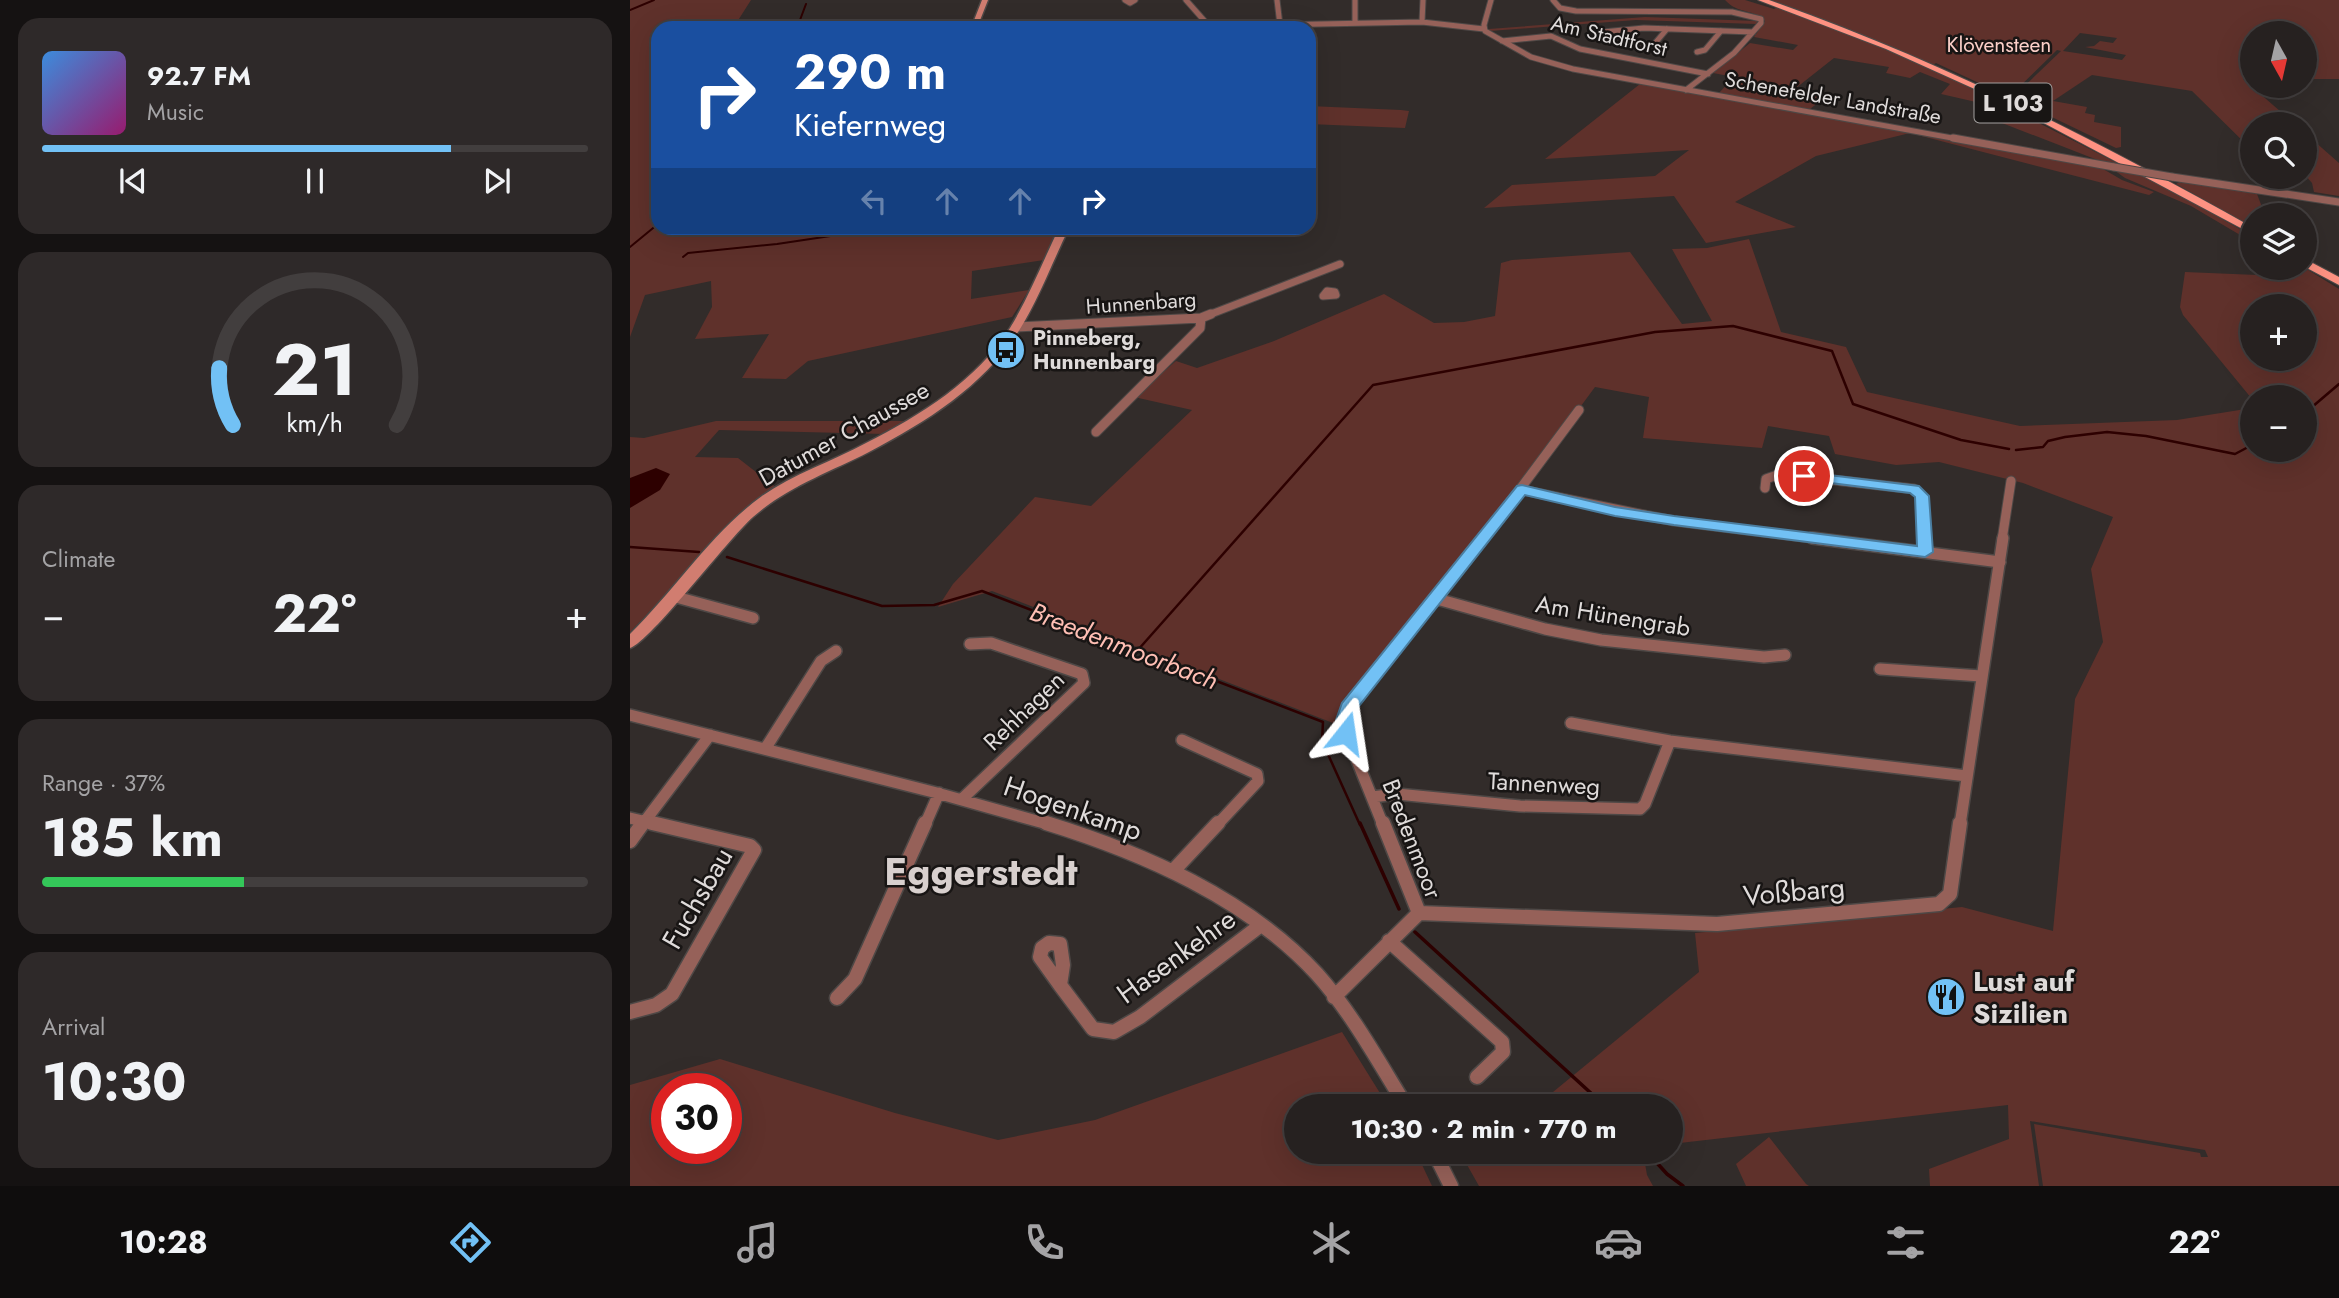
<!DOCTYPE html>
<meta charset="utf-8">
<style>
body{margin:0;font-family:Jost,sans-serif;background:#2e2929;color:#f1f3f6;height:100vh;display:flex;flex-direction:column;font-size:26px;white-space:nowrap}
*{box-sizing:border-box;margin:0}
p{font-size:23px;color:#a4a3a5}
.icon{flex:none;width:38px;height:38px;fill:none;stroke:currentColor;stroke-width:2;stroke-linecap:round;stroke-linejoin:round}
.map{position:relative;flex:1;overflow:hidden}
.panel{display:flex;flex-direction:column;gap:18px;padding:18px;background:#151212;width:630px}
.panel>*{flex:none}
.guide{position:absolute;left:21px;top:21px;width:665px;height:214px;border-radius:21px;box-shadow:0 7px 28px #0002,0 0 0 2px #423e3e;background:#1a4fa0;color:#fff;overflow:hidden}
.needle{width:46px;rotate:172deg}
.fabs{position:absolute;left:1610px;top:21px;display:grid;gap:14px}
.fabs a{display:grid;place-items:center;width:77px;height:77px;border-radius:50%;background:#262120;box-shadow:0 7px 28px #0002,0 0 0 2px #423e3e;font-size:35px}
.speed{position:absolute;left:21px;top:1073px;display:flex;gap:14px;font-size:35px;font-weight:700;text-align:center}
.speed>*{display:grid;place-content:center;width:91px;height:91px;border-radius:50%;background:#262120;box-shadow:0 7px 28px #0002,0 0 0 2px #423e3e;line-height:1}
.speed .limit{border:10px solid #d22;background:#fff;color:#111}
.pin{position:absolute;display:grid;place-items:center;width:60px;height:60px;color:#fff;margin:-30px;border:4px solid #fff;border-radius:50%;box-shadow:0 2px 7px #0007}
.me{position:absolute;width:77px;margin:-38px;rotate:15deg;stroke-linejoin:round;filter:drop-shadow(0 0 5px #0008)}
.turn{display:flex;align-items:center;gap:24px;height:147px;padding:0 28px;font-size:32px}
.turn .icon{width:91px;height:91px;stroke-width:2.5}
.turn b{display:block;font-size:49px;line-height:60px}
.lanes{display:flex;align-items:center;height:66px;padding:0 28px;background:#0003;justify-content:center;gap:35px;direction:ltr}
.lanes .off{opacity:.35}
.big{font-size:52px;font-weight:700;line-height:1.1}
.panel .tile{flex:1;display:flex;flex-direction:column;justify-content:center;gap:10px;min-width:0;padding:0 24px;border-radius:21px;background:#2e2929}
.panel .dial{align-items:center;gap:0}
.dial svg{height:182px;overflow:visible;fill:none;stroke:#423e3e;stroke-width:7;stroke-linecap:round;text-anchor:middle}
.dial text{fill:#f1f3f6;stroke:none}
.song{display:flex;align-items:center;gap:21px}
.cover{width:84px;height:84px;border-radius:10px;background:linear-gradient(135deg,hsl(210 70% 55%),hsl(320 70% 35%))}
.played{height:7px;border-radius:4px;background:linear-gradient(90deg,#72c1f5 75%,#423e3e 75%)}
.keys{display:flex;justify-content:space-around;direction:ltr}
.heat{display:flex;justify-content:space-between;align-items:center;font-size:38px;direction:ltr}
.charge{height:10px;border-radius:5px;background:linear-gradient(90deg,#34c759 37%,#423e3e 0)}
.trip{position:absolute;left:654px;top:1094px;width:399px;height:70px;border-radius:35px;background:#262120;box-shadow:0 7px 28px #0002,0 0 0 2px #423e3e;font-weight:700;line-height:70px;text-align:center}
.tab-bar{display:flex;height:112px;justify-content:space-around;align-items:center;background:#0f0d0d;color:#a4a3a5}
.tab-bar .icon{width:49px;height:49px}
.tab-bar .selected{color:#72c1f5}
.tab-bar b{font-size:32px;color:#f1f3f6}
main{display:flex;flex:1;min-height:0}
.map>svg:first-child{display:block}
</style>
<main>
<section class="panel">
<div class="tile">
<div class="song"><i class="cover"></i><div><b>92.7 FM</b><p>Music</p></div></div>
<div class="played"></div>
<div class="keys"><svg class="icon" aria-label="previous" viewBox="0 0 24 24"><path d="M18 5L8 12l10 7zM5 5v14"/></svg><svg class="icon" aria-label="pause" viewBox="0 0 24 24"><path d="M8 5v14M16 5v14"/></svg><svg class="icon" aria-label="next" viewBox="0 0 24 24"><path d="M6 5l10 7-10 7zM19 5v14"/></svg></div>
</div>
<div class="tile dial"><svg viewBox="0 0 100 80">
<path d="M14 69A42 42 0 1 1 86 69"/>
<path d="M14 69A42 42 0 0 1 8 44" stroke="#72c1f5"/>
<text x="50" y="56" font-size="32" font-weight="700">21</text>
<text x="50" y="72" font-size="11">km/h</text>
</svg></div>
<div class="tile"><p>Climate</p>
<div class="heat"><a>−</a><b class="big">22°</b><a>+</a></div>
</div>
<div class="tile"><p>Range · 37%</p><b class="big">185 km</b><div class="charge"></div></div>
<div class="tile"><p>Arrival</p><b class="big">10:30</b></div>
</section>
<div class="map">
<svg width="1709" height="1186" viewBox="0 0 1709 1186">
<rect width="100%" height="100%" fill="#322c2a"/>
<path fill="#5f312b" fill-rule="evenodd" d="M0,0H121L107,22L165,19L161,28H28V228H429L414,260L342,271L341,299L399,290L382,317L178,361L156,379L112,378L139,334L65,339L82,307L81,281L15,295L0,337Z
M1095,0H1115L1144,9L1151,5L1138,0H1709V79H1675V33H1622V78L1613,79L1665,124H1622V150L1562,91L1462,75L1423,101L1457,107L1455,113L1465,115L1464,122L1491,127V147L1486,148L1382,98L1431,51L1427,50L1379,97L1306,63L1299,67L1491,165L1470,161L1354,116L1359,105L1311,94L1320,84L1290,72L1280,78L1256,73L1259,67L1204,58L1166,88L1198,95L1180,109L1088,94L1104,77L1083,73L1120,43L1163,50L1168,45L1124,37L1135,21C1123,8 1109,15 1095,0ZM1450,33L1487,38L1483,43L1470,41L1464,46L1455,47L1496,55L1492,60L1433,51Z
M1015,17L1128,21L1126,24L1006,20L860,31L859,29Z
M1010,84L1468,166L1492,180L1524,192L1519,195L1280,133L1186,156L1105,202L1166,227L1076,243L1044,196L854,208L882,185L1025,176L1059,150L915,159Z
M679,106L771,110L779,111L775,128L679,124Z
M1675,133L1709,163V196L1684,192L1682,183L1675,175Z
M1484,170L1506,173L1523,180L1622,236V242L1561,206L1495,178Z
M1551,181L1627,194L1635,215H1622V227L1546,184Z
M1119,239L1151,332L1216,347L1237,392L1390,426L1547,420L1622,408V450H1675V397L1622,399L1553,315L1550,307L1555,272L1627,275L1655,268H1675L1709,289V1186H1413L1404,1124L1570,1153L1571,1157H1578L1575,1150L1400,1121L1409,1186H1300L1299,1169L1379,1139L1378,1105L1041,1144V1106H906L1069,972L1065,933L1332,907L1423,931L1445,699L1473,642L1461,569L1483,517L1393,483L1309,462L1266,465L1205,454L1199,436L1138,426L1132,448L1013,438L1019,397L965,387L863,525L703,723L362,591L308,607L323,584L405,497L461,506L562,410L504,397L546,361L567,368L644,341L754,294L804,323L834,322L865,316L871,263L882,260L1000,252L1052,324L1082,321L1042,249L1077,248ZM1622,306H1675V359H1622Z
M86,421H279L255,434L89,430L65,457L108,458L148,489L78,551L0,632V437L14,438Z
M712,1032L758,1106H667V1152H786L802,1186H0V1085L90,1059L265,1113L368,1140L465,1120ZM37,1088H96V1148H37Z
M1139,1137L1176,1184L1179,1186H1116L1106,1164Z
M850,1152H1013L1017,1175L1023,1186H849L836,1163Z"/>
<path fill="#2d0000" d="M26,468L40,474L30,490L0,508V478Z"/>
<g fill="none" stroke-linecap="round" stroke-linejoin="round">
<path stroke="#2d0000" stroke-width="2" d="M0,10L24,0
M167,28L176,4
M0,247L28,224
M53,257L58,253L147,244L254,228"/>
<path stroke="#2d0000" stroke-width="2.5" d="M1675,413L1709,384
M1386,450L1413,447L1418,441L1435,437L1477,432L1516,436L1605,454L1622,445
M0,547L69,552
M97,557L252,606L304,605L352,591L693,722L692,741L730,825
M507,651L743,385L1025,332L1103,326L1202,351L1223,404L1331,440L1379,449"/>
<path stroke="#2d0000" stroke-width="3.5" d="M730,823L769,909
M785,932L975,1106
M1017,1152L1037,1174L1053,1186"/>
<defs>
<path id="street-far4" d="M495,0L500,3L505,0
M556,0L579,26
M647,0L650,25
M725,0V23
M861,0L854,25L855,31L901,57L943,69L1333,140
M923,0L930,8L946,11L1102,12L1131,19V23L1104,53L1056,90
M792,22L793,0
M488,28L792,22L854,29
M973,32L1014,28L1123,32
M872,41L921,36L950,49L1078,74
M1026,46V42L1037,29
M1067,52L1075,50L1091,31"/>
<path id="street-far3" d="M1323,138L1484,167
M1542,177L1709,202
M697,291L705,292L706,295L693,296Z
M576,316L710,264"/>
<path id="street-far2" d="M386,327L571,318L581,314
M466,432L570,328L571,318
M1135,488L1136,479L1150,474L1284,489L1292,496L1294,540
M892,490L1044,521L1196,540
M852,540L949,410
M1372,540L1381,481"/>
<path id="street-far1" d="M1182,538L1370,562
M1294,538L1295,552
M46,597L123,618
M807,599L915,629L971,640L1134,657L1155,655
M1250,669L1351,676
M0,715L307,793L421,825
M941,723L1040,741L1337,776
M552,740L627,774L628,781L587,825
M135,749L191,661L206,651
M742,797L767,794L890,806L1010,809L1015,804L1040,741
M332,799L454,683L452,674L361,643L340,644
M0,818L30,825
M12,825L80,735
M295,825L309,793
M753,825L716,733L718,708L853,538
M1330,825L1373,538"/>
<path id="street" d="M416,823C513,853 617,898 687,974C722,1013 748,1061 776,1106
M0,841L13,823
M543,871L588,823
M789,913L1087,924L1309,904L1320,894L1330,823
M759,941L872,1042L873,1052L847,1077
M419,943L430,944L433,965L430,985L410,957L412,948Z
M430,985L463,1029L484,1032L510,1017L631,925
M704,997L789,913L753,823
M207,998L225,979L295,823
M0,1012L26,1005L42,994L124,850L120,846L22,823
M804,1152L821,1186"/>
<path id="secondary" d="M352,0H358L347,28H341Z
M429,228H439C423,261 409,298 390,329C354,386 298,421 239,452C200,472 157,487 123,517C98,539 20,642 0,648V634C45,590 81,533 132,496C163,474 203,461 236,443C291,415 346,381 380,328C399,297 413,261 429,228Z"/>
<path id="primary" d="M1128,0H1139C1308,59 1466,140 1622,227V234L1380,105L1256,49Z
M1675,259L1709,277V285L1675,267Z"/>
</defs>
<use href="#street-far4" stroke="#4e4846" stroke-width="7"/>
<use href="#street-far3" stroke="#4e4846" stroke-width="9"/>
<use href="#street-far2" stroke="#4e4846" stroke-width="11"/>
<use href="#street-far1" stroke="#4e4846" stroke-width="14"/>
<use href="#street" stroke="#4e4846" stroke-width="17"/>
<use href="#secondary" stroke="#4e4846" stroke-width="3"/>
<use href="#primary" stroke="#4e4846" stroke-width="2"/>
<use href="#street-far4" stroke="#966159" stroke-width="5"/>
<use href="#street-far3" stroke="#966159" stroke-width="7"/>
<use href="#street-far2" stroke="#966159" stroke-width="9"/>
<use href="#street-far1" stroke="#966159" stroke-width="11"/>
<use href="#street" stroke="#966159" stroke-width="14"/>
<use href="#secondary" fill="#d17d70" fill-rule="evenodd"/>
<use href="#primary" fill="#fe9282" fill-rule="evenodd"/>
<defs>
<path id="street-bridge" d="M1484,167L1542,177"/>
</defs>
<use href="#street-bridge" stroke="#4e4846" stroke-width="9" stroke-linecap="butt"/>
<use href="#street-bridge" stroke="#966159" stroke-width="7"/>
</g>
<path fill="#72c1f5" stroke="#4a7d9f" stroke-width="2" d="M1174,472L1289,486L1299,496L1303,552L1295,557L1044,525L985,516L895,495L726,710L722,738H709L706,720L712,703L887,486L892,485L985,507L1044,516L1287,546L1285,497L1280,493L1169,479V473Z"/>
<defs>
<symbol id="bus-disc" viewBox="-11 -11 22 22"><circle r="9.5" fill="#72c1f5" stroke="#181514"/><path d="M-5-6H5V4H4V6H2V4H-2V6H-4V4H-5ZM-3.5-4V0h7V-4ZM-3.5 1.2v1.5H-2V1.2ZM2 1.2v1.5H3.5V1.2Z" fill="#111"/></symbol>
<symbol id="restaurant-disc" viewBox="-11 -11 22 22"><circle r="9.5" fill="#72c1f5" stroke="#181514"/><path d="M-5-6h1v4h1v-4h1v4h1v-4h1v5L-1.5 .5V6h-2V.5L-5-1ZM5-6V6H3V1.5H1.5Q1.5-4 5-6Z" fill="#111"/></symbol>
</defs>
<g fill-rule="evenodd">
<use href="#bus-disc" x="354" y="328" width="44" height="44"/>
<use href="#restaurant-disc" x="1294" y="975" width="44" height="44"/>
</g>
<g text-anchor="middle" stroke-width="5" stroke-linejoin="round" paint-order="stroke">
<g font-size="21" fill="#dfdbda" stroke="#181514">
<text transform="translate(979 36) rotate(13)" y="7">Am Stadtforst</text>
<text transform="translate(1203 98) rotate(10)" y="7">Schenefelder Landstraße</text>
<text transform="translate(511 303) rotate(-4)" y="7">Hunnenbarg</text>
</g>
<g font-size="21" fill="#fbcfc8" stroke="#181514">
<text x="1369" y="52">Klövensteen</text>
</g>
<g font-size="21" font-weight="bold" fill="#dfdbda" stroke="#181514" text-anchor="start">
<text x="403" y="345">Pinneberg,<tspan x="403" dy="24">Hunnenbarg</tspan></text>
</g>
<rect fill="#181514" stroke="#a3a09f" stroke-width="2" x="1344.5" y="83.5" width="77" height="39" rx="5"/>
<g font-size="23" font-weight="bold" fill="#dfdbda">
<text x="1383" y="111">L 103</text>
</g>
<g font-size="24" fill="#dfdbda" stroke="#181514">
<text transform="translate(214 434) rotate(-29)" y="8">Datumer Chaussee</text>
<text transform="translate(983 616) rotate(9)" y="8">Am Hünengrab</text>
<text transform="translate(394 711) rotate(-44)" y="8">Rehhagen</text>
<text transform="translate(914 784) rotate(3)" y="8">Tannenweg</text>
<text transform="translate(782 839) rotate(69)" y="8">Bredenmoor</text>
</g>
<g font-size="26" font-style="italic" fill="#ffbfb4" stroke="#181514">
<text transform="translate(494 646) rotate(21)" y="9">Breedenmoorbach</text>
</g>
<g font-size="28" fill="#dfdbda" stroke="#181514">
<text transform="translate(443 808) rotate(19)" y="10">Hogenkamp</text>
<text transform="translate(1164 891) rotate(-5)" y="10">Voßbarg</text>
<text transform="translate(67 898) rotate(-60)" y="10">Fuchsbau</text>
<text transform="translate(546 956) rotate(-36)" y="10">Hasenkehre</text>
</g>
<g font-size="28" font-weight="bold" fill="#dfdbda" stroke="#181514" text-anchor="start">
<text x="1343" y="991">Lust auf<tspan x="1343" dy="32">Sizilien</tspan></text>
</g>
<g font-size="38" font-weight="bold" fill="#d8d0ce" stroke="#181514">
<text x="351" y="885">Eggerstedt</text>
</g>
</g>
</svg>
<div class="fabs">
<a><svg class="needle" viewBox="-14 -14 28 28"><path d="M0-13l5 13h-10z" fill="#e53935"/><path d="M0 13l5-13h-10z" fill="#a4a3a5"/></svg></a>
<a><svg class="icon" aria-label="search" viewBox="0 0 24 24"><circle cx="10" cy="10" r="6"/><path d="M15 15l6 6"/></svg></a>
<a><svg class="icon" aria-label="layers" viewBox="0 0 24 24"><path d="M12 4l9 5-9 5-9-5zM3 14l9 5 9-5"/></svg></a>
<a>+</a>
<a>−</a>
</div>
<div class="speed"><div class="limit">30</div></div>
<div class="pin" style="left:1174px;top:476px;background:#d93025"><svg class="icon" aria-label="arrive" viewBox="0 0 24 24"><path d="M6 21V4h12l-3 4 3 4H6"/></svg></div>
<svg class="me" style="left:716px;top:733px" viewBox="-20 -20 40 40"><path d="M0-17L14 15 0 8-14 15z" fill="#72c1f5" stroke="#fff" stroke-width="4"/></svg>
<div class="trip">10:30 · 2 min · 770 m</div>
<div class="guide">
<div class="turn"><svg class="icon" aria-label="right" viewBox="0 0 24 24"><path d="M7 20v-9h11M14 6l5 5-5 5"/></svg><div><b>290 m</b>Kiefernweg</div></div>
<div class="lanes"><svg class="icon off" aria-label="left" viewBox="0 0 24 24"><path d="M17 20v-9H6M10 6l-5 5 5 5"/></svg><svg class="icon off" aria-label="ahead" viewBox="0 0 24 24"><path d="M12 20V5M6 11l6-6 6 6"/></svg><svg class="icon off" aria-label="ahead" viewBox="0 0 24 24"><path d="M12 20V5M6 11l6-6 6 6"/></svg><svg class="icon" aria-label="right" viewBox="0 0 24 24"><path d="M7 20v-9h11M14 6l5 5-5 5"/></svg></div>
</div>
</div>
</main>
<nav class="tab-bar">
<b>10:28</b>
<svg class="icon selected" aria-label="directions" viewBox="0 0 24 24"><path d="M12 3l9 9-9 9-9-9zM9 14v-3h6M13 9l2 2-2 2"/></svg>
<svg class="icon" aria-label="music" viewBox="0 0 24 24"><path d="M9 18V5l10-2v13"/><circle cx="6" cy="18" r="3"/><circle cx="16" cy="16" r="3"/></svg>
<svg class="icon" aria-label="phone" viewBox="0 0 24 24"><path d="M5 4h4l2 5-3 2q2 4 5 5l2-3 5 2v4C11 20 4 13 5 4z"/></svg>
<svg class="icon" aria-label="climate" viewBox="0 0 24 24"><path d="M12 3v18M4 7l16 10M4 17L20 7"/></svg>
<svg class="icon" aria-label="car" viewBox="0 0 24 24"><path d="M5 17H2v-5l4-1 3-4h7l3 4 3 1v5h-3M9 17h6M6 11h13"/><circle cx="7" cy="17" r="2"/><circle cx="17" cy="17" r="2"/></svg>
<svg class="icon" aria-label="filters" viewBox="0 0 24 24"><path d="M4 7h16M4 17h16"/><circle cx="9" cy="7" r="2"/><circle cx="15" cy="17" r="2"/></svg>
<b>22°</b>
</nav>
